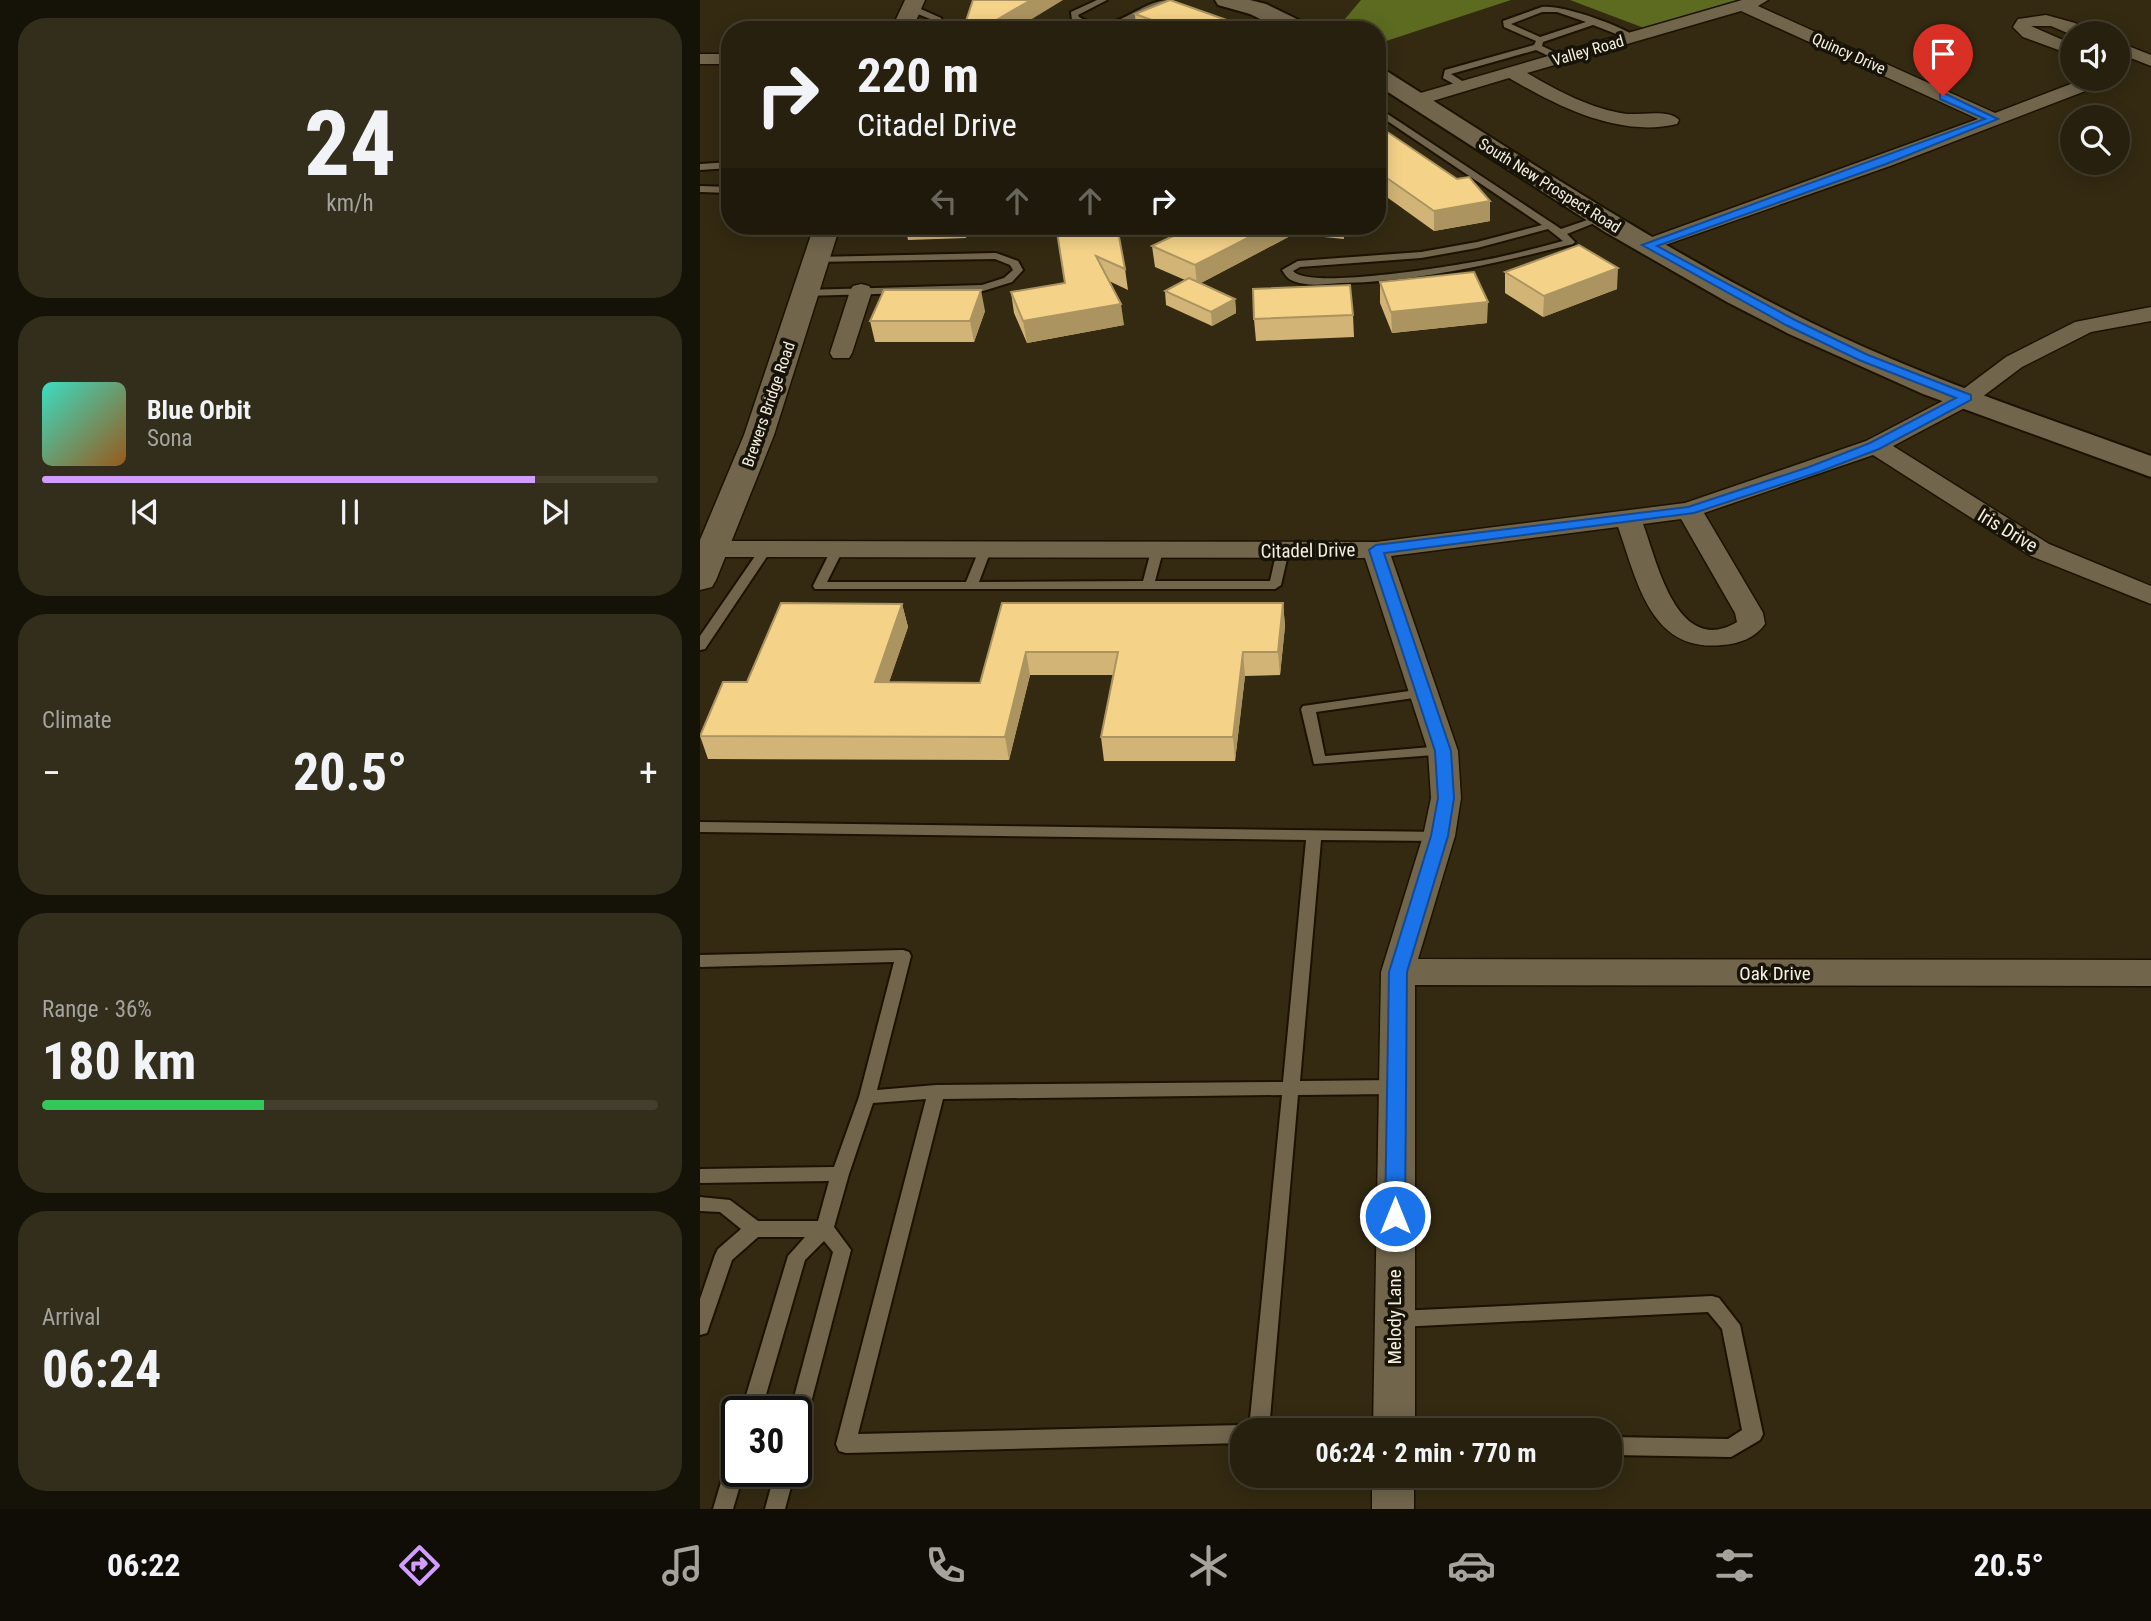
<!DOCTYPE html>
<meta charset="utf-8">
<style>
body{margin:0;font-family:"Roboto Condensed",sans-serif;background:#332d1c;color:#f1f3f6;height:100vh;display:flex;flex-direction:column;font-size:26px;white-space:nowrap}
*{box-sizing:border-box;margin:0}
p{font-size:23px;color:#a4a39e}
.icon{flex:none;width:38px;height:38px;fill:none;stroke:currentColor;stroke-width:2;stroke-linecap:round;stroke-linejoin:round}
.map{position:relative;flex:1;overflow:hidden}
.drawer{display:flex;flex-direction:column;gap:18px;padding:18px;background:#151208;width:700px}
.drawer>*{flex:none}
.hud{position:absolute;left:21px;top:21px;width:665px;height:214px;border-radius:28px;box-shadow:0 4px 18px #0003,0 0 0 2px #433e2e;background:#27200e;color:#f1f3f6;overflow:hidden}
.buttons{position:absolute;left:1360px;top:21px;display:grid;gap:14px}
.buttons a{display:grid;place-items:center;width:70px;height:70px;border-radius:50%;background:#27200e;box-shadow:0 4px 18px #0003,0 0 0 2px #433e2e;font-size:35px}
.speed{position:absolute;left:21px;top:1396px;display:flex;gap:14px;font-size:35px;font-weight:700;text-align:center}
.speed>*{display:grid;place-content:center;width:91px;height:91px;border-radius:50%;background:#27200e;box-shadow:0 4px 18px #0003,0 0 0 2px #433e2e;line-height:1}
.speed .limit{border:4px solid #111;border-radius:10px;background:#fff;color:#111}
.pin{position:absolute;display:grid;place-items:center;width:60px;height:60px;color:#fff;margin:-72px -30px;border-radius:50% 50% 50% 0;rotate:-45deg;box-shadow:0 0 7px #0007}
.pin .icon{rotate:45deg}
.me{position:absolute;width:77px;margin:-38px;rotate:0deg;stroke-linejoin:round;filter:drop-shadow(0 0 5px #0008)}
.turn{display:flex;align-items:center;gap:24px;height:147px;padding:0 21px;font-size:32px}
.turn .icon{width:91px;height:91px;stroke-width:2.5}
.turn b{display:block;font-size:49px;line-height:60px}
.lanes{display:flex;align-items:center;height:66px;padding:0 21px;background:#0003;justify-content:center;gap:35px;direction:ltr}
.lanes .off{opacity:.35}
.big{font-size:52px;font-weight:700;line-height:1.1}
.drawer .tile{flex:1;display:flex;flex-direction:column;justify-content:center;gap:10px;min-width:0;padding:0 24px;border-radius:28px;background:#332d1c}
.drawer .dial{align-items:center;gap:0}
.dial b{font-size:91px;line-height:1}
.song{display:flex;align-items:center;gap:21px}
.cover{width:84px;height:84px;border-radius:10px;background:linear-gradient(135deg,hsl(170 70% 55%),hsl(30 70% 35%))}
.played{height:7px;border-radius:4px;background:linear-gradient(90deg,#d19dfe 80%,#433e2e 80%)}
.keys{display:flex;justify-content:space-around;direction:ltr}
.heat{display:flex;justify-content:space-between;align-items:center;font-size:38px;direction:ltr}
.charge{height:10px;border-radius:5px;background:linear-gradient(90deg,#34c759 36%,#433e2e 0)}
.trip{position:absolute;left:530px;top:1418px;width:392px;height:70px;border-radius:28px;background:#27200e;box-shadow:0 4px 18px #0003,0 0 0 2px #433e2e;font-weight:700;line-height:70px;text-align:center}
.tab-bar{display:flex;height:112px;justify-content:space-around;align-items:center;background:#100d06;color:#a4a39e}
.tab-bar .icon{width:49px;height:49px}
.tab-bar .selected{color:#d19dfe}
.tab-bar b{font-size:32px;color:#f1f3f6}
main{display:flex;flex:1;min-height:0}
.map>svg:first-child{display:block}
</style>
<main>
<section class="drawer">
<div class="tile dial"><b>24</b><p>km/h</p></div>
<div class="tile">
<div class="song"><i class="cover"></i><div><b>Blue Orbit</b><p>Sona</p></div></div>
<div class="played"></div>
<div class="keys"><svg class="icon" aria-label="previous" viewBox="0 0 24 24"><path d="M18 5L8 12l10 7zM5 5v14"/></svg><svg class="icon" aria-label="pause" viewBox="0 0 24 24"><path d="M8 5v14M16 5v14"/></svg><svg class="icon" aria-label="next" viewBox="0 0 24 24"><path d="M6 5l10 7-10 7zM19 5v14"/></svg></div>
</div>
<div class="tile"><p>Climate</p>
<div class="heat"><a>−</a><b class="big">20.5°</b><a>+</a></div>
</div>
<div class="tile"><p>Range · 36%</p><b class="big">180 km</b><div class="charge"></div></div>
<div class="tile"><p>Arrival</p><b class="big">06:24</b></div>
</section>
<div class="map">
<svg width="1451" height="1509" viewBox="0 0 1451 1509">
<rect width="100%" height="100%" fill="#342a12"/>
<path fill="#5d6b21" d="M661,0H811L677,44V30H647L639,26Z
M870,0H1037L944,28Z"/>
<g fill="none" stroke-linecap="round" stroke-linejoin="round">
<defs>
<path id="service" d="M397,0H407L378,15L379,17C415,39 437,0 470,0C444,20 403,39 372,20L371,12Z
M208,6H214L241,18L246,30H238L235,21L208,10Z
M842,7C863,5 919,25 936,37L929,39L893,25L843,42L842,46L863,56V60H857L836,50L751,74L767,84V88H761L743,78L745,70L834,45L836,41L804,27L803,21ZM842,12H857L886,22L840,37L811,24Z
M677,107L861,229L902,215L907,218L867,234L875,242L873,244C797,263 720,282 641,283C625,284 608,287 593,281C588,279 585,275 582,270L598,261L721,252L777,242L842,225L677,114ZM848,229L863,241C840,247 818,253 795,258C766,264 608,291 593,271L600,267L721,258L777,248Z
M30,162V168L0,170V164Z
M0,186L30,187V193L0,192Z
M296,253L318,261L323,270L312,282L283,291L104,296L99,293L104,290L282,285L304,278L313,270L310,265L295,259L112,262V258L116,257Z
M66,545L72,549L5,649L0,650V636L62,546Z
M137,546L143,550L127,582H266L279,550L285,546L291,550L279,582L443,581L451,551L457,547L463,551L455,581H570L577,550L583,546L589,550L581,585L575,589H115L113,586L131,550Z
M723,689L728,690L730,693L728,696L616,712L625,756L743,746L750,751L748,754L614,764L601,709L603,706Z
M0,822L744,832L746,836L744,840L739,841L621,840L600,1081L696,1080L702,1082L704,1087L702,1092L696,1094L598,1095L569,1430H542V1443L146,1453L139,1451L136,1444L226,1099L173,1103L149,1174L134,1227L151,1250L103,1433L96,1436V1412H90L133,1252L124,1241L105,1260L61,1412H41L88,1256L105,1237H58L32,1260L9,1327L7,1333L0,1335V1299L15,1255L18,1249L41,1229L20,1212L0,1211V1197L30,1200L58,1221H118L129,1181L0,1183V1169L134,1167L159,1097L194,962L0,967V955L203,950L209,952L211,956L177,1090L236,1085L583,1082L606,840L0,832ZM582,1095L549,1429L542,1425L158,1434L243,1099Z
M1012,1296L1019,1298L1040,1325L1063,1434L1060,1440L1031,1457L910,1455V1437L1028,1439L1042,1430L1022,1329L1008,1312L698,1327L691,1325L689,1319L691,1313L698,1311Z
M37,1453V1472H44L33,1509H13L27,1462L30,1455Z
M75,1472H95L85,1509H65Z"/>
<path id="minor" d="M1042,0H1068L1058,6L1295,113L1384,79H1409L1406,83L1190,166L948,251L941,249L938,245L941,241L1278,119L1041,11L827,73C858,91 891,109 927,114C941,115 970,109 979,120L977,124C919,138 857,106 809,78L716,106L707,100L710,96Z
M1346,15L1375,23L1392,33L1372,35L1351,26H1331L1372,44V55L1323,37L1313,27L1318,19Z
M1418,42L1451,55V66L1418,53Z
M0,54H30V64H0Z
M161,284L169,286L172,291L152,353L149,358H133L130,353L150,291L153,286Z
M1451,307V321L1391,332L1322,367L1274,403L1193,446L1349,544L1451,586V604L1331,556L1173,455L1004,513L1063,613L1065,624C1055,638 1039,644 1022,645C950,653 937,580 918,527L691,556L758,751L761,798L755,836L718,959L1451,960V986L715,985V1430H673L681,972L723,836L731,798L728,751L665,558L12,557L3,555L0,551L3,543L12,541L676,542L985,503L1166,441L1258,393L1306,357L1375,322ZM981,519L1035,613L1037,622C977,658 957,561 943,524Z
M672,1475H714V1509H672Z"/>
<path id="tertiary" d="M205,0H225L212,30H191Z
M114,226H140L74,435L16,580L12,587L0,590V540L44,435Z"/>
<path id="secondary" d="M515,0H550L566,4L609,25L612,30H583L550,14L518,5Z
M677,68L685,70C824,158 962,250 1110,322C1220,376 1336,414 1451,456V477L1223,394L1089,334L1027,302L905,232L677,85Z"/>
</defs>
<use href="#service" stroke="#1b1200" stroke-width="4"/>
<use href="#minor" stroke="#1b1200" stroke-width="3"/>
<use href="#tertiary" stroke="#1b1200" stroke-width="3"/>
<use href="#secondary" stroke="#1b1200" stroke-width="4"/>
<use href="#service" fill="#71654c" fill-rule="evenodd"/>
<use href="#minor" fill="#71654c" fill-rule="evenodd"/>
<use href="#tertiary" fill="#71654c" fill-rule="evenodd"/>
<use href="#secondary" fill="#71654c" fill-rule="evenodd"/>
</g>
<path fill="#d2b576" d="M435,14L546,30H436Z
M677,116L684,130L790,201V221L734,231L677,190Z
M205,226H417L425,269L428,290L409,281L424,325L327,343L314,313L311,292L365,283L356,227L270,226L266,238L208,240Z
M494,226H643L644,239L594,234L501,283L535,299L536,313L512,326L466,305L465,291L485,280L455,267L452,246Z
M805,272L917,289L843,317L805,293Z
M680,282L787,323L692,333L680,303Z
M285,311L274,342H175L170,321Z
M653,315L654,337L556,341L554,319Z
M302,603H583L585,626L580,675L545,676L535,761H404L401,737L413,675H330L309,760L8,759L0,736L202,604L208,627L189,682L280,683Z"/>
<path fill="#ab9460" d="M331,0H363L314,30L293,22Z
M684,120V140L677,142V122Z
M790,201V221L734,231V211Z
M264,226H270L266,238Z
M571,226H594V234L497,285L495,265Z
M918,268L917,289L843,317L844,296Z
M281,290L285,311L274,342L270,321Z
M535,299L536,313L512,326L511,312Z
M788,302L787,323L692,333L691,312Z
M421,304L424,325L327,343L323,321Z
M583,603L585,626L580,675L578,652Z
M202,604L208,627L181,706L175,682Z
M326,652L330,675L309,760L305,737Z
M543,652L545,676L535,761L533,737Z"/>
<path fill="#f4d389" stroke="#ab9460" stroke-width="2" d="M273,0H331L293,22L344,21L353,30H263Z
M470,0L535,23L546,30H479L435,14Z
M677,116L684,120L677,122Z
M677,125L757,179L769,177L790,201L734,211L677,171Z
M356,226H417L425,269L396,256L421,304L323,321L311,292L365,283Z
M494,226H571L495,265L452,246Z
M879,245L918,268L844,296L805,272Z
M774,272L788,302L691,312L680,282Z
M489,278L535,299L511,312L465,291Z
M650,285L653,315L554,319L553,289Z
M184,290H281L270,321H170Z
M81,603L202,604L175,682L280,683L302,603H583L578,652H543L533,737H401L418,652H326L305,737L0,736L23,682H47Z"/>
<path fill="#1a73e8" stroke="#114b97" stroke-width="2" d="M1240,94H1246L1298,119L1186,164L957,246L1095,320L1168,355L1271,395V400L1179,449L1119,472L994,513L684,553L751,751L754,798L748,836L707,972L705,1216L702,1222L695,1224L688,1222L685,1216L689,972L731,836L738,798L735,751L669,550L676,545L988,507L1109,467L1170,443L1256,398L1159,360L1086,325L942,245L1285,119L1240,99Z"/>
<g text-anchor="middle" stroke-width="7" stroke-linejoin="round" paint-order="stroke">
<g font-size="16" fill="#f5efe0" stroke="#181309">
<text transform="translate(888 50) rotate(-16)" y="6">Valley Road</text>
<text transform="translate(1149 53) rotate(24)" y="6">Quincy Drive</text>
<text transform="translate(850 185) rotate(32)" y="6">South New Prospect Road</text>
<text transform="translate(68 404) rotate(-71)" y="6">Brewers Bridge Road</text>
</g>
<g font-size="19" fill="#f5efe0" stroke="#181309">
<text transform="translate(1308 530) rotate(31)" y="7">Iris Drive</text>
<text transform="translate(608 550) rotate(-1)" y="7">Citadel Drive</text>
<text x="1075" y="980">Oak Drive</text>
<text transform="translate(694 1317) rotate(-90)" y="7">Melody Lane</text>
</g>
</g>
</svg>
<div class="buttons">
<a><svg class="icon" aria-label="sound" viewBox="0 0 24 24"><path d="M4 9h4l5-4v14l-5-4H4zM17 9q2 3 0 6"/></svg></a>
<a><svg class="icon" aria-label="search" viewBox="0 0 24 24"><circle cx="10" cy="10" r="6"/><path d="M15 15l6 6"/></svg></a>
</div>
<div class="speed"><div class="limit">30</div></div>
<div class="pin" style="left:1243px;top:96px;background:#d93025"><svg class="icon" aria-label="arrive" viewBox="0 0 24 24"><path d="M6 21V4h12l-3 4 3 4H6"/></svg></div>
<svg class="me" style="left:695px;top:1216px" viewBox="-20 -20 40 40"><circle r="17" fill="#1a73e8" stroke="#fff" stroke-width="3"/><path d="M0-11L8 9 0 5-8 9z" fill="#fff"/></svg>
<div class="trip">06:24 · 2 min · 770 m</div>
<div class="hud">
<div class="turn"><svg class="icon" aria-label="right" viewBox="0 0 24 24"><path d="M7 20v-9h11M14 6l5 5-5 5"/></svg><div><b>220 m</b>Citadel Drive</div></div>
<div class="lanes"><svg class="icon off" aria-label="left" viewBox="0 0 24 24"><path d="M17 20v-9H6M10 6l-5 5 5 5"/></svg><svg class="icon off" aria-label="ahead" viewBox="0 0 24 24"><path d="M12 20V5M6 11l6-6 6 6"/></svg><svg class="icon off" aria-label="ahead" viewBox="0 0 24 24"><path d="M12 20V5M6 11l6-6 6 6"/></svg><svg class="icon" aria-label="right" viewBox="0 0 24 24"><path d="M7 20v-9h11M14 6l5 5-5 5"/></svg></div>
</div>
</div>
</main>
<nav class="tab-bar">
<b>06:22</b>
<svg class="icon selected" aria-label="directions" viewBox="0 0 24 24"><path d="M12 3l9 9-9 9-9-9zM9 14v-3h6M13 9l2 2-2 2"/></svg>
<svg class="icon" aria-label="music" viewBox="0 0 24 24"><path d="M9 18V5l10-2v13"/><circle cx="6" cy="18" r="3"/><circle cx="16" cy="16" r="3"/></svg>
<svg class="icon" aria-label="phone" viewBox="0 0 24 24"><path d="M5 4h4l2 5-3 2q2 4 5 5l2-3 5 2v4C11 20 4 13 5 4z"/></svg>
<svg class="icon" aria-label="climate" viewBox="0 0 24 24"><path d="M12 3v18M4 7l16 10M4 17L20 7"/></svg>
<svg class="icon" aria-label="car" viewBox="0 0 24 24"><path d="M5 17H2v-5l4-1 3-4h7l3 4 3 1v5h-3M9 17h6M6 11h13"/><circle cx="7" cy="17" r="2"/><circle cx="17" cy="17" r="2"/></svg>
<svg class="icon" aria-label="filters" viewBox="0 0 24 24"><path d="M4 7h16M4 17h16"/><circle cx="9" cy="7" r="2"/><circle cx="15" cy="17" r="2"/></svg>
<b>20.5°</b>
</nav>
